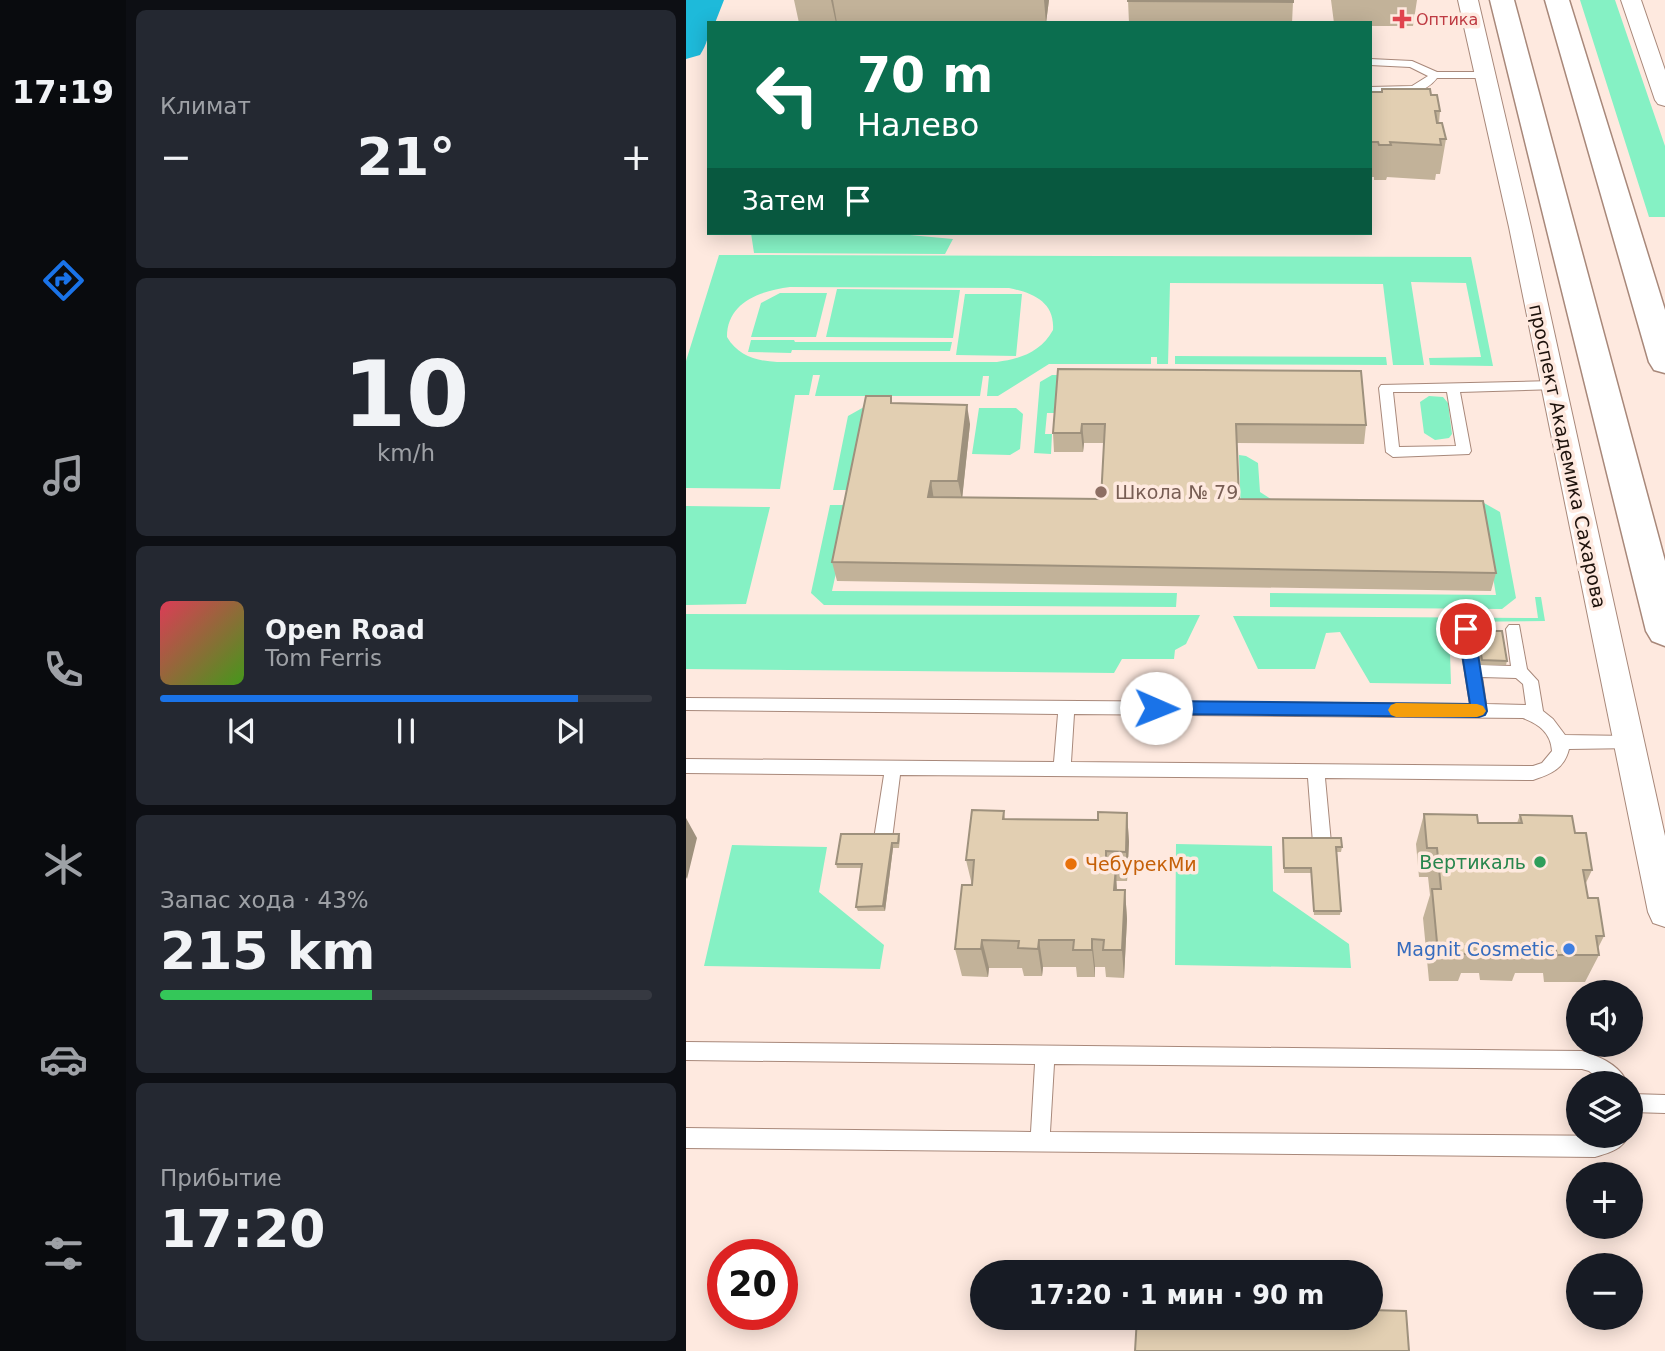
<!DOCTYPE html>
<html lang="ru">
<meta charset="utf-8">
<style>
body{margin:0;font-family:"DejaVu Sans",sans-serif;background:#242831;color:#f1f3f6;height:100vh;display:flex;flex-direction:column;font-size:26px;white-space:nowrap}
*{box-sizing:border-box;margin:0}
p{font-size:23px;color:#9ea1a6}
.icon{flex:none;width:38px;height:38px;fill:none;stroke:currentColor;stroke-width:2;stroke-linecap:round;stroke-linejoin:round}
.map{position:relative;flex:1;overflow:hidden}
.sheet{display:flex;flex-direction:column;gap:10px;padding:10px;background:#0d0f14;width:560px}
.sheet>*{flex:none}
.guide{position:absolute;left:21px;top:21px;width:665px;height:214px;border-radius:0px;box-shadow:0 4px 18px #0003;background:#0b6e4f;color:#fff;overflow:hidden}
.tools{position:absolute;left:880px;top:980px;display:grid;gap:14px}
.tools a{display:grid;place-items:center;width:77px;height:77px;border-radius:50%;background:#171b24;box-shadow:0 4px 18px #0003;font-size:35px}
.speed{position:absolute;left:21px;top:1239px;display:flex;gap:14px;font-size:35px;font-weight:700;text-align:center}
.speed>*{display:grid;place-content:center;width:91px;height:91px;border-radius:50%;background:#171b24;box-shadow:0 4px 18px #0003;line-height:1}
.speed .limit{border:10px solid #d22;background:#fff;color:#111}
.pin{position:absolute;display:grid;place-items:center;width:60px;height:60px;color:#fff;margin:-30px;border:4px solid #fff;border-radius:50%;box-shadow:0 2px 7px #0007}
.me{position:absolute;width:77px;margin:-38px;rotate:91deg;stroke-linejoin:round;filter:drop-shadow(0 0 5px #0008)}
.turn{display:flex;align-items:center;gap:24px;height:147px;padding:0 35px;font-size:32px}
.turn .icon{width:91px;height:91px;stroke-width:2.5}
.turn b{display:block;font-size:49px;line-height:60px}
.then{display:flex;align-items:center;height:66px;padding:0 35px;background:#0003;gap:14px;font-size:26px}
.big{font-size:52px;font-weight:800;line-height:1.1}
.sheet .card{flex:1;display:flex;flex-direction:column;justify-content:center;gap:10px;min-width:0;padding:0 24px;border-radius:10px;background:#242831}
.sheet .dial{align-items:center;gap:0}
.dial b{font-size:91px;line-height:1}
.song{display:flex;align-items:center;gap:21px}
.cover{width:84px;height:84px;border-radius:10px;background:linear-gradient(135deg,hsl(350 70% 55%),hsl(100 70% 35%))}
.played{height:7px;border-radius:4px;background:linear-gradient(90deg,#1a73e8 85%,#363941 85%)}
.keys{display:flex;justify-content:space-around;direction:ltr}
.heat{display:flex;justify-content:space-between;align-items:center;font-size:38px;direction:ltr}
.charge{height:10px;border-radius:5px;background:linear-gradient(90deg,#34c759 43%,#363941 0)}
.trip{position:absolute;left:284px;top:1260px;width:413px;height:70px;border-radius:35px;background:#171b24;box-shadow:0 4px 18px #0003;font-weight:800;line-height:70px;text-align:center}
main{display:flex;flex:1;min-height:0}
.tabs{display:flex;flex-direction:column;width:126px;justify-content:space-around;align-items:center;background:#090b0e;color:#9ea1a6}
.tabs .icon{width:49px;height:49px}
.tabs .current{color:#1a73e8}
.tabs b{font-size:32px;color:#f1f3f6}
.map>svg:first-child{display:block}
</style>
<main>
<nav class="tabs">
<b>17:19</b>
<svg class="icon current" aria-label="directions" viewBox="0 0 24 24"><path d="M12 3l9 9-9 9-9-9zM9 14v-3h6M13 9l2 2-2 2"/></svg>
<svg class="icon" aria-label="music" viewBox="0 0 24 24"><path d="M9 18V5l10-2v13"/><circle cx="6" cy="18" r="3"/><circle cx="16" cy="16" r="3"/></svg>
<svg class="icon" aria-label="phone" viewBox="0 0 24 24"><path d="M5 4h4l2 5-3 2q2 4 5 5l2-3 5 2v4C11 20 4 13 5 4z"/></svg>
<svg class="icon" aria-label="climate" viewBox="0 0 24 24"><path d="M12 3v18M4 7l16 10M4 17L20 7"/></svg>
<svg class="icon" aria-label="car" viewBox="0 0 24 24"><path d="M5 17H2v-5l4-1 3-4h7l3 4 3 1v5h-3M9 17h6M6 11h13"/><circle cx="7" cy="17" r="2"/><circle cx="17" cy="17" r="2"/></svg>
<svg class="icon" aria-label="filters" viewBox="0 0 24 24"><path d="M4 7h16M4 17h16"/><circle cx="9" cy="7" r="2"/><circle cx="15" cy="17" r="2"/></svg>
</nav>
<section class="sheet">
<div class="card"><p>Климат</p>
<div class="heat"><a>−</a><b class="big">21°</b><a>+</a></div>
</div>
<div class="card dial"><b>10</b><p>km/h</p></div>
<div class="card">
<div class="song"><i class="cover"></i><div><b>Open Road</b><p>Tom Ferris</p></div></div>
<div class="played"></div>
<div class="keys"><svg class="icon" aria-label="previous" viewBox="0 0 24 24"><path d="M18 5L8 12l10 7zM5 5v14"/></svg><svg class="icon" aria-label="pause" viewBox="0 0 24 24"><path d="M8 5v14M16 5v14"/></svg><svg class="icon" aria-label="next" viewBox="0 0 24 24"><path d="M6 5l10 7-10 7zM19 5v14"/></svg></div>
</div>
<div class="card"><p>Запас хода · 43%</p><b class="big">215 km</b><div class="charge"></div></div>
<div class="card"><p>Прибытие</p><b class="big">17:20</b></div>
</section>
<div class="map">
<svg width="979" height="1351" viewBox="0 0 979 1351">
<rect width="100%" height="100%" fill="#fee9df"/>
<path fill="#85f1c4" fill-rule="evenodd" d="M894,0H929L979,146V217H963Z
M65,233H202L267,239L259,254L68,253Z
M33,255L785,257L807,366L744,365L743,358L795,357L780,283L725,282L738,365H707L697,284L484,283L482,364H471V357H465V364H363L312,396H301L303,376H297L294,396H129L134,375H127L123,395H109L94,489L0,488V361ZM104,287L323,288C347,293 369,302 367,330C355,352 334,359 311,362H91C71,361 52,356 41,337C41,302 74,291 104,287Z
M151,289L274,290L267,338L140,337Z
M94,293H141L130,337H65L75,303Z
M279,294H336L330,356L270,355Z
M65,340H108L109,342H266L264,351L106,350L105,353L62,352Z
M489,356L700,357L701,365L489,364Z
M366,375L558,376L371,386L368,413H361L359,434H366L365,454L348,453L354,382Z
M743,396L757,397L762,403L766,434L763,438L749,440L738,433L734,402Z
M178,407H184L167,490H147L162,416Z
M293,408H330L337,414L334,449L324,455L286,454Z
M553,455L560,456L572,463L574,492L591,503H798L814,512L830,598L816,609L584,607V593L810,595L797,516L555,515Z
M144,505H165L146,591L491,593L490,607L138,605L125,593Z
M0,506L84,507L60,604L0,605Z
M849,597H855L859,621L763,622L765,684L684,683L654,632L640,633L629,669H572L547,616L852,618Z
M0,614L514,615L500,644L489,650L488,659H436L428,673L0,669Z
M490,844L586,846L587,891L663,944L665,968L489,965Z
M46,845L141,847L133,892L198,945L194,969L18,966Z"/>
<g fill="none" stroke-linecap="round" stroke-linejoin="round">
<path fill="#1ebada" fill-rule="evenodd" d="M38,0L29,23H23C23,36 21,44 14,55L0,59V0Z"/>
<defs>
<path id="lane" d="M684,59L726,61L751,72H799L804,75L799,78H751C735,99 707,94 684,93V87L726,86L742,76L724,67L684,65Z
M867,381L872,383V389L774,392L785,451L783,454L707,457L700,452L693,388L695,385ZM707,392H761L770,446L713,447Z
M780,623L788,629L794,665L825,666L820,629L823,625H833L841,669L852,681L857,711L867,719L879,735L943,736L949,738L951,743L949,748L883,749C878,769 865,774 847,780L639,778L645,843L642,848L636,850L630,848L627,843L622,778L214,775L206,839L203,844L197,846L191,844L188,839L198,775L0,773V759L368,762L372,714L0,710V698L784,704L772,629ZM796,677L830,678L837,684L840,705L800,704ZM388,714L837,718C853,724 865,733 866,751L856,763L847,766L385,762Z
M0,1042L896,1051C913,1056 935,1066 941,1083H918L903,1071L896,1069L368,1064L364,1132L942,1136C936,1150 922,1153 909,1157L0,1148V1128L345,1132L349,1064L0,1060Z
M945,1094L979,1095V1113L945,1112Z"/>
<path id="street" d="M772,0H792L845,227L979,836V927L967,923L962,912L823,227Z
M935,0H955L979,70V106L972,104L969,100Z"/>
<path id="secondary" d="M804,0H828L979,561V646L966,641L960,631Z
M859,0H883L979,310V373L968,370L963,362Z"/>
</defs>
<use href="#lane" stroke="#a8887a" stroke-width="2"/>
<use href="#street" stroke="#a8887a" stroke-width="2"/>
<use href="#secondary" stroke="#a8887a" stroke-width="3"/>
<use href="#lane" fill="#fff" fill-rule="evenodd"/>
<use href="#street" fill="#fff" fill-rule="evenodd"/>
<use href="#secondary" fill="#fff" fill-rule="evenodd"/>
</g>
<path fill="#c2b299" d="M108,0H363L360,23H113Z
M442,0L607,2L606,23H443Z
M645,0H731L727,26H684V23H648Z
M696,89L745,95L754,111L753,123L760,139L754,174H750L749,180L701,177L700,180H688V177H684V92H695Z
M372,369L680,425L678,444L551,443L553,499L810,573L805,591L151,581L146,562L207,403L284,424L276,498L415,499L418,443H398L397,452H368L367,433Z
M791,631L821,661L820,665H794L789,636Z
M318,811L319,819L412,820L441,813L443,842L441,881H430L431,890H439L441,919L438,978L420,977L419,967H409V977H391L390,967H357L356,976H338L336,968H303L302,977L276,976L269,949L286,885L280,860Z
M738,814L792,823H831L834,815L889,833L906,870L899,885L902,898L918,936L912,948L913,955L899,982H858L857,973H829L826,981L794,980L793,973H775L772,981H743L737,918L744,895L742,877H733L730,844Z
M213,834L214,839L213,848H207L199,911H172L170,907L176,868H151L150,864Z
M597,838L656,847L655,852H651L655,911L654,915H628L625,873H598Z"/>
<path fill="#9e917d" d="M145,0H147L151,23H150Z
M358,0H363L360,23Z
M281,405L284,424L276,500L272,481Z
M396,424L398,443L397,452L395,433Z
M245,481L248,500L242,497Z
M441,813L443,842L441,881L440,852Z
M0,818L11,838L1,879L0,877Z
M206,843L207,848L199,911L197,906Z
M430,867L431,896L428,890Z
M439,890L441,919L438,978L436,950Z
M406,939L409,967V977L406,950Z
M296,940L303,968L302,977L295,949Z
M353,940L357,967L356,976L352,949Z"/>
<path fill="#e2cfb2" stroke="#9e917d" stroke-width="2" d="M442,0H607V2L442,1Z
M696,89H744L745,95H751L754,111H749L751,123H756L760,139H754L755,145L704,142L705,145H693L692,142H684V92H696Z
M372,369L675,371L680,425L550,424L553,499L797,501L810,573L146,562L180,396H205V403L281,405L272,481H245L242,497L415,499L419,424H396L395,433H367Z
M791,631H816L821,661L796,660Z
M286,810L318,811L317,819L412,820V812L441,813L440,852L420,851V867H430L428,890H439L436,950H417L418,940L406,939V950H387L388,940H353L352,949L332,948L333,941L296,940L295,949H269L276,885H286L288,860H280Z
M738,814L791,815L792,823H836L834,815L886,816L889,833H900L906,870H897L902,898H912L918,936H910L913,955H871L869,946H836L837,954L805,953L804,946L780,945L782,954L752,953L746,889H755L751,848H741Z
M155,834H213L212,843H206L197,906L170,907L176,864H150Z
M597,838H655L656,847H650L655,911H628L625,868H598Z
M684,1310L720,1311L723,1351H449L451,1318H684Z"/>
<path fill="#1a73e8" stroke="#114b97" stroke-width="2" d="M780,623L788,629L801,711L799,715L793,717L470,714L464,712L462,708L464,703L470,701L784,704L772,629Z"/>
<path fill="#f59e0b" d="M710,703L791,704L797,706L800,711L797,715L791,717H710L705,715L702,710L705,705Z"/>
<path fill="#e0444e" stroke="#fee9df" stroke-width="2.5" d="M712.5 8.5h7v7h7v7h-7v7h-7v-7h-7v-7h7z"/>
<circle fill="#8d6e63" stroke="#fee9df" stroke-width="2.5" cx="415" cy="492" r="7"/>
<circle fill="#2e9e5b" stroke="#fee9df" stroke-width="2.5" cx="854" cy="862" r="7"/>
<circle fill="#e8710a" stroke="#fee9df" stroke-width="2.5" cx="385" cy="864" r="7"/>
<circle fill="#3f7fe0" stroke="#fee9df" stroke-width="2.5" cx="883" cy="949" r="7"/>
<g text-anchor="middle" stroke-width="7" stroke-linejoin="round" paint-order="stroke">
<g font-size="16" fill="#be3a42" stroke="#fee9df" text-anchor="start">
<text x="730" y="25">Оптика</text>
</g>
<g font-size="19" fill="#1d120c" stroke="#fee9df">
<text transform="translate(882 456) rotate(78)" y="7">проспект Академика Сахарова</text>
</g>
<g font-size="19" fill="#785e54" stroke="#fee9df" text-anchor="start">
<text x="429" y="499">Школа № 79</text>
</g>
<g font-size="19" fill="#27864d" stroke="#fee9df" text-anchor="end">
<text x="840" y="869">Вертикаль</text>
</g>
<g font-size="19" fill="#c56008" stroke="#fee9df" text-anchor="start">
<text x="399" y="871">ЧебурекМи</text>
</g>
<g font-size="19" fill="#366cbe" stroke="#fee9df" text-anchor="end">
<text x="869" y="956">Magnit Cosmetic</text>
</g>
</g>
</svg>
<div class="tools">
<a><svg class="icon" aria-label="sound" viewBox="0 0 24 24"><path d="M4 9h4l5-4v14l-5-4H4zM17 9q2 3 0 6"/></svg></a>
<a><svg class="icon" aria-label="layers" viewBox="0 0 24 24"><path d="M12 4l9 5-9 5-9-5zM3 14l9 5 9-5"/></svg></a>
<a>+</a>
<a>−</a>
</div>
<div class="speed"><div class="limit">20</div></div>
<div class="pin" style="left:780px;top:629px;background:#d93025"><svg class="icon" aria-label="arrive" viewBox="0 0 24 24"><path d="M6 21V4h12l-3 4 3 4H6"/></svg></div>
<svg class="me" style="left:470px;top:708px" viewBox="-20 -20 40 40"><circle r="19" fill="#fff"/><path d="M0-13L10 11 0 6-10 11z" fill="#1a73e8"/></svg>
<div class="trip">17:20 · 1 мин · 90 m</div>
<div class="guide">
<div class="turn"><svg class="icon" aria-label="left" viewBox="0 0 24 24"><path d="M17 20v-9H6M10 6l-5 5 5 5"/></svg><div><b>70 m</b>Налево</div></div>
<div class="then">Затем<svg class="icon" aria-label="arrive" viewBox="0 0 24 24"><path d="M6 21V4h12l-3 4 3 4H6"/></svg></div>
</div>
</div>
</main>
